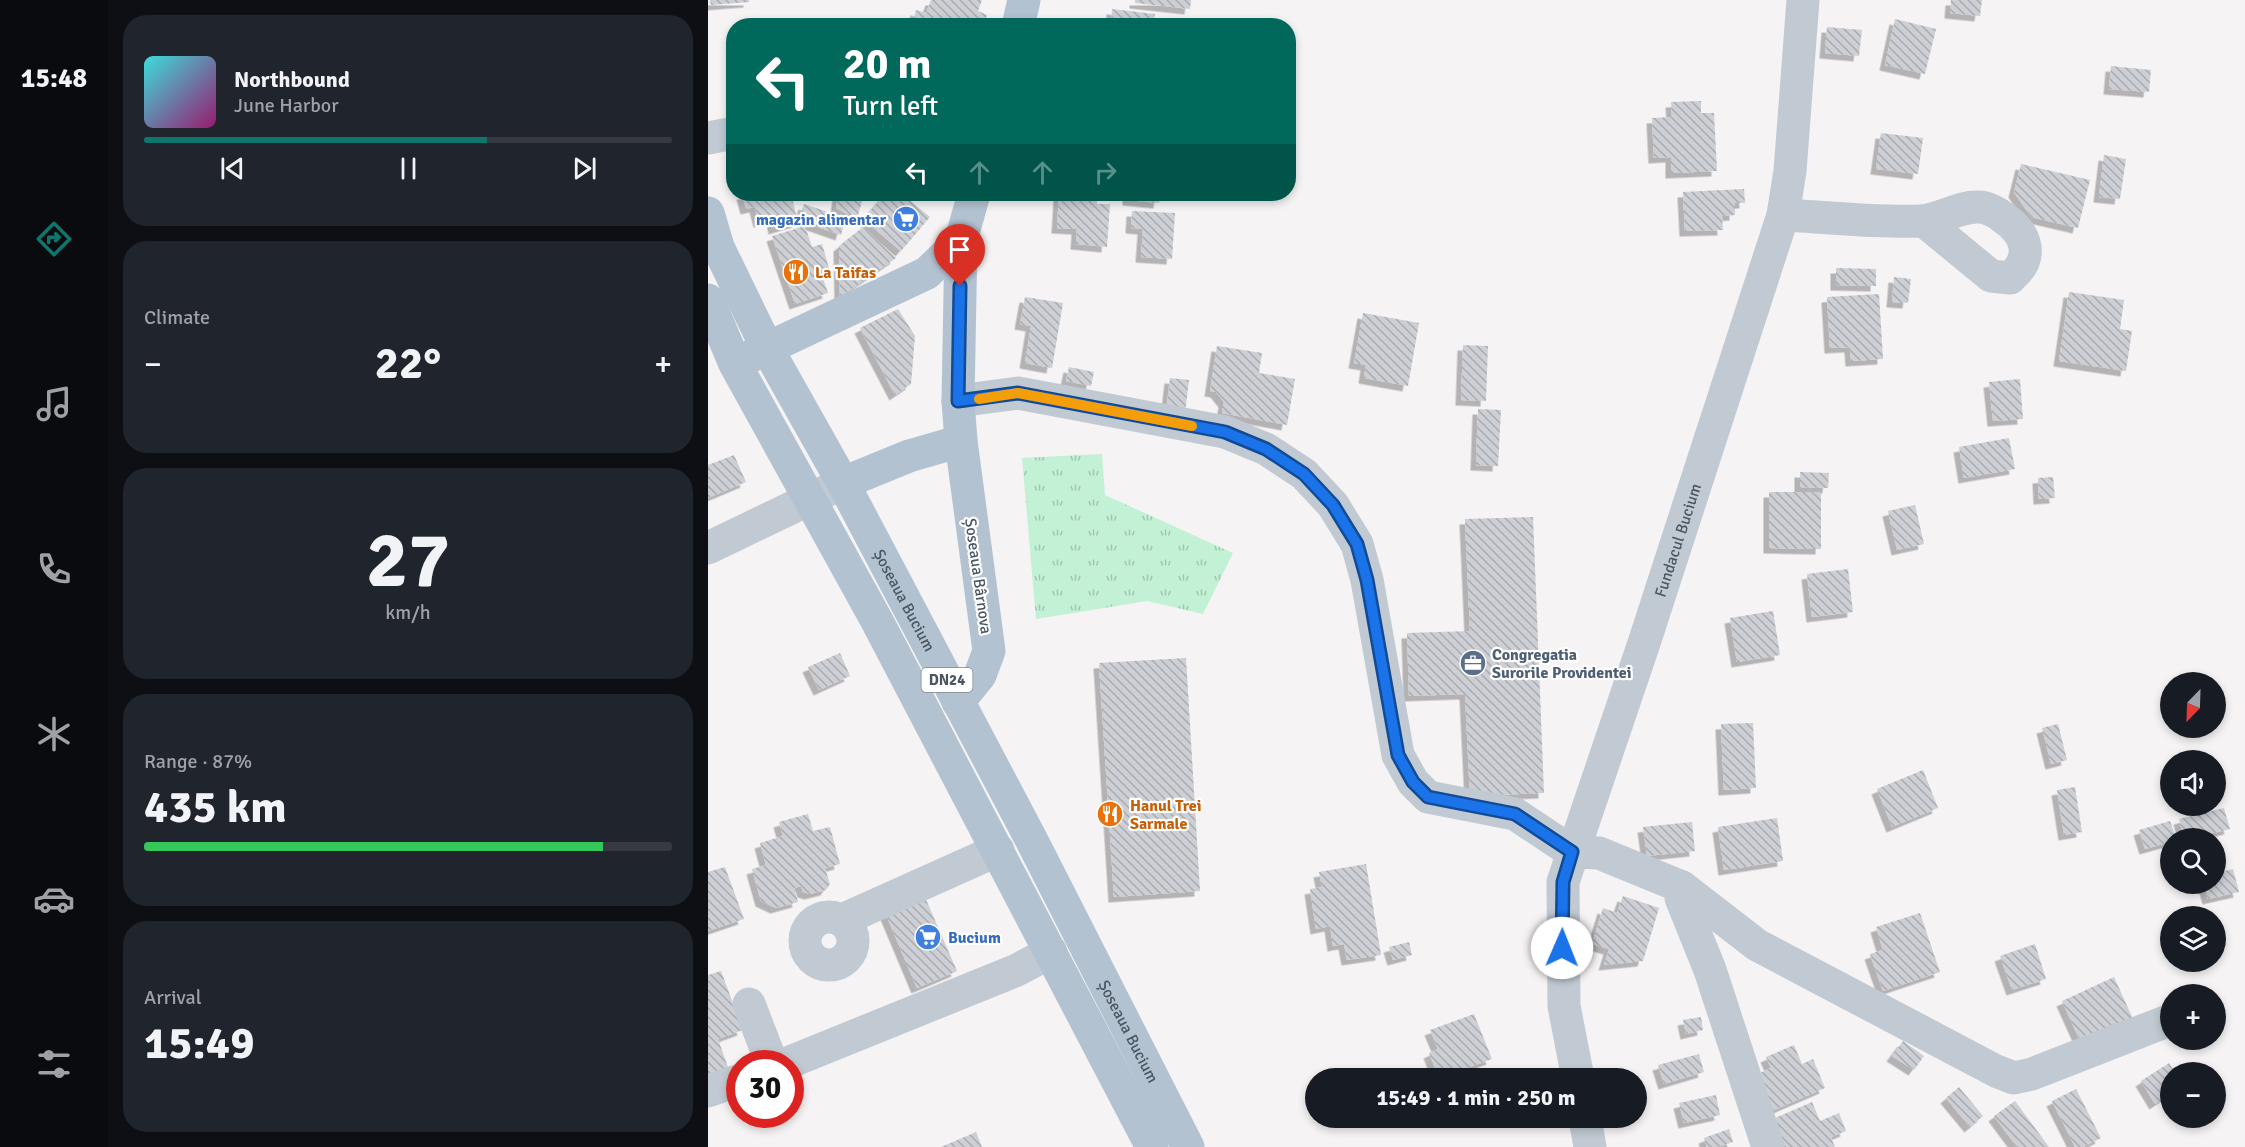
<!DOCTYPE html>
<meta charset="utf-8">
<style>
body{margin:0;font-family:Signika,sans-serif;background:#20242c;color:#f1f3f6;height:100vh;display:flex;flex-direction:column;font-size:22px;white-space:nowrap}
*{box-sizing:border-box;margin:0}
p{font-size:20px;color:#9ea1a6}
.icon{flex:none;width:33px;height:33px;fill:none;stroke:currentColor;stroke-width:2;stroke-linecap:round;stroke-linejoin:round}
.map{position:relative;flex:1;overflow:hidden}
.sheet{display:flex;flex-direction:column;gap:15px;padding:15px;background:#0d0f14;width:600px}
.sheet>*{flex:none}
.hud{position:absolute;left:18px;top:18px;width:570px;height:183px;border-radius:24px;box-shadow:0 3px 9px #0003;background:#00695c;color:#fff;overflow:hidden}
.needle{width:39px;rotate:203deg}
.tools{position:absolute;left:1452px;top:672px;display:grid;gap:12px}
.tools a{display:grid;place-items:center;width:66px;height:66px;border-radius:50%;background:#171b24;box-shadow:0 3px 9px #0003;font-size:30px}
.speed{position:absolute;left:18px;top:1050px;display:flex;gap:12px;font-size:30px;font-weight:700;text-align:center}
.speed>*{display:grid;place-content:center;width:78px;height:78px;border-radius:50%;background:#171b24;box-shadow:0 3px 9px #0003;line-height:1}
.speed .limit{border:9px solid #d22;background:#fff;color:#111}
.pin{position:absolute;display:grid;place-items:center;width:51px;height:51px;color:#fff;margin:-62px -26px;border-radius:50% 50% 50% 0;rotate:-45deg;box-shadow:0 0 6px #0007}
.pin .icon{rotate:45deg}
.me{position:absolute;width:66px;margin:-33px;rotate:1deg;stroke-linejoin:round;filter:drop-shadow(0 0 4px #0008)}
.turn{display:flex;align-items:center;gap:21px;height:126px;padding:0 18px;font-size:27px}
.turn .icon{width:78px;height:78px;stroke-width:2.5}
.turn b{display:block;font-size:42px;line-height:51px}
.lanes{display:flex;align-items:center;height:57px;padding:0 18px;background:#0003;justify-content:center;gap:30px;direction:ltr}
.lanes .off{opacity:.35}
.big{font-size:45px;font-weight:700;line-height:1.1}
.sheet .card{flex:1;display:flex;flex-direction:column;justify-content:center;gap:9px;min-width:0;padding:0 21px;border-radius:24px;background:#20242c}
.sheet .dial{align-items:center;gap:0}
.dial b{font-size:78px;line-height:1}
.song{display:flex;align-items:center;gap:18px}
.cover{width:72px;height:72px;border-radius:9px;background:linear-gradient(135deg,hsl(180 70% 55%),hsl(320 70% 35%))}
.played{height:6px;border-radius:3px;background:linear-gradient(90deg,#0f766e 65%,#363941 65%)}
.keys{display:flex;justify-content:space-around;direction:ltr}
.heat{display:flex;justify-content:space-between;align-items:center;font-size:33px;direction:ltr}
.charge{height:9px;border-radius:4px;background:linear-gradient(90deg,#34c759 87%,#363941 0)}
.trip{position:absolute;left:597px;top:1068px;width:342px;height:60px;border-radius:30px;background:#171b24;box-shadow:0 3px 9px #0003;font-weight:700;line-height:60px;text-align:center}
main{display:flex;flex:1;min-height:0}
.tabs{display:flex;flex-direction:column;width:108px;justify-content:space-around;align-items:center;background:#090b0e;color:#9ea1a6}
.tabs .icon{width:42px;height:42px}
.tabs .on{color:#0f766e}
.tabs b{font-size:27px;color:#f1f3f6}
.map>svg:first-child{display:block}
</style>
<main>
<nav class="tabs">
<b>15:48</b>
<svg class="icon on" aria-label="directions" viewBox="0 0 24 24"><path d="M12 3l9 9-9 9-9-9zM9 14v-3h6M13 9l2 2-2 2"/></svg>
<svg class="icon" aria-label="music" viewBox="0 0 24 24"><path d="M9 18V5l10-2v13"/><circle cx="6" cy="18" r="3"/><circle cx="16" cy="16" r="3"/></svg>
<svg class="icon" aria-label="phone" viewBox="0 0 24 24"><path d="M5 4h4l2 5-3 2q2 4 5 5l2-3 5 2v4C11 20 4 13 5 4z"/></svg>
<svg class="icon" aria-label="climate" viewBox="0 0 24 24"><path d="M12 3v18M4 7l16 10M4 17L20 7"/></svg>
<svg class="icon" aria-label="car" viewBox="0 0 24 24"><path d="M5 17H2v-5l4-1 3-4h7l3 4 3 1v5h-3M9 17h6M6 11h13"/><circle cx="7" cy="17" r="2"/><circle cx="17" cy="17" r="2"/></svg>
<svg class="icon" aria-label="filters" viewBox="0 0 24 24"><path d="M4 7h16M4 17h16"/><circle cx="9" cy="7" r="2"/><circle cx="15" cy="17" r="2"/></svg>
</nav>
<section class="sheet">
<div class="card">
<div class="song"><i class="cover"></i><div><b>Northbound</b><p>June Harbor</p></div></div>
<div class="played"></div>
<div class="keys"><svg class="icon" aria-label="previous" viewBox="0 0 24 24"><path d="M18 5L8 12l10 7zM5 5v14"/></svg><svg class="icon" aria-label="pause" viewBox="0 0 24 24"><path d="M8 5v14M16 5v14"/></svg><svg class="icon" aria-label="next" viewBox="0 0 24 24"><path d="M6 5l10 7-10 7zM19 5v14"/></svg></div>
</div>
<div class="card"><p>Climate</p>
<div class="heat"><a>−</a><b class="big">22°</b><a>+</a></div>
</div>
<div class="card dial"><b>27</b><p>km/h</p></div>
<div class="card"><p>Range · 87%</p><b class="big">435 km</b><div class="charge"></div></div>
<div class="card"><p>Arrival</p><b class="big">15:49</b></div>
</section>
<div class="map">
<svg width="1537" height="1147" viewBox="0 0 1537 1147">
<defs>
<pattern id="grass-tufts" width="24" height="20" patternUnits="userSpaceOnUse" patternTransform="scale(1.5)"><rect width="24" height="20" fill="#c3f1d5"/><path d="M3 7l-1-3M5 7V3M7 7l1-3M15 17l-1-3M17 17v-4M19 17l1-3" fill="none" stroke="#a0c6b0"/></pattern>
<pattern id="building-back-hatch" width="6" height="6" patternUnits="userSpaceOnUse" patternTransform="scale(1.5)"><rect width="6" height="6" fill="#cdcfd5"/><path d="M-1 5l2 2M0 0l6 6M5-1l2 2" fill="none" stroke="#a8abb0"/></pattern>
<filter id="shadow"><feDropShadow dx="-5.5" dy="5.5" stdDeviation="0" flood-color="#0004"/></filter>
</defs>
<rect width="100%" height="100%" fill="#f5f3f3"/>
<path fill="url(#grass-tufts)" d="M394,454L397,495L525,553L495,614L439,601L328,619L314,458Z"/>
<path fill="url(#building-back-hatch)" filter="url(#shadow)" d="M2,0H41V2L3,5Z
M223,0H274L270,11L279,15L275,26H219L220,23L206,18L208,10L218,13Z
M427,0H483L482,9L427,3Z
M1243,0H1274L1272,16L1242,13Z
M404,9L447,14L445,26H403Z
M1187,19L1228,29L1217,74L1177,65Z
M1119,27L1154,30L1151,56L1117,53Z
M1403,66L1443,70L1441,92L1401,89Z
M993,101V113H1006L1009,171L963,173V157L946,158L944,118L964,117L963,102Z
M1173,133L1215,138L1210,174L1168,169Z
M1396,155L1418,159L1412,199L1391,197Z
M1313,164L1382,180L1370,228L1323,217L1306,192Z
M1036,189L1037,203H1027V215L1014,216L1015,230L977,231L975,192Z
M34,194H83L90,222L66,229L64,219L51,222L47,207L38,209Z
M130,194H146V196L155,198L149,219L128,208Z
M177,194H194L222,217L193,251L155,219Z
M351,194H389V204H402L399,247L368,244L369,229L349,228Z
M420,194H452L451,203L420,200Z
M96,204L138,218L133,235L90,220Z
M424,211L467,213L464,259L433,257L435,229L423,228Z
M97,226L104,247L114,244L121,268L112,270L120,293L87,304L64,236Z
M155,227L188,258L132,297L131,246Z
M1128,268L1168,269V286L1128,285Z
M1186,277L1203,279L1200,303L1184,302Z
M1361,292L1416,300L1412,329L1424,331L1418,371L1351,361Z
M1171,294L1175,359L1143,361L1142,347L1122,348L1119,297Z
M317,297L355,303L344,368L317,363L323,326L312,324Z
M190,309L207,336L203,384L187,395L152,328Z
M655,313L711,323L700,386L656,378L658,365L646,363Z
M755,345L780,346L778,401L753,400Z
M509,346L554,353L551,373L587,379L579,425L514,413L516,402L508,392L502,391Z
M361,367L386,372L383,386L358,381Z
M462,378L481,380L477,413L458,411Z
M1312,379L1315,419L1285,421L1281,382Z
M770,409L793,410L790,466L768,465Z
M1301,438L1307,469L1256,478L1251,447Z
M26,455L38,482L0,498V465Z
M1092,472L1121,473L1120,488L1092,487Z
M1345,477L1347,498L1331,499L1330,478Z
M1061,492H1113V549L1061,548Z
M1207,505L1216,544L1189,550L1180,511Z
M825,517L836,793L762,796L757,694L701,696L699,633L762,631L757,519Z
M1140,569L1145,612L1104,617L1099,574Z
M1065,611L1072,655L1029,662L1022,618Z
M132,653L142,676L111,690L100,667Z
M478,658L492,891L406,897L391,663Z
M1045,723L1048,788L1016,790L1013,724Z
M1350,724L1359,760L1343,764L1334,728Z
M1215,770L1230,808L1184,827L1169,789Z
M1367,787L1374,832L1356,835L1349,790Z
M1516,808L1522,829L1484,838H1476L1471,819Z
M100,814L105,831L122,827L132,864L117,868L122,884L118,890L102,894L95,892L93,886L86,888L90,902L68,908L53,901L44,869L58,865L52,843L75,836L71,822Z
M1069,818L1075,861L1016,870L1010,827Z
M1462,821L1468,838H1462V842L1437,849L1431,830Z
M984,822L987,851L939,856L935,827Z
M658,864L673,955L639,960L636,944L625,946L622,926L608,929L602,889L614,887L611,872Z
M17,867L36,919L0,931V872Z
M1525,869L1531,892L1500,899L1496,884H1508V873Z
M216,895L249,971L209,988L177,912Z
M915,896L951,908L935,961L896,965L901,949L884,944L895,908L909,913Z
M1212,913L1232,972L1175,991L1162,954L1175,950L1168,927Z
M701,942L704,955L685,960L681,947Z
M1327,944L1338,979L1304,990L1292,956Z
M13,971L35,1030L10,1039L22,1073L0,1081V975Z
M1406,977L1426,1021L1374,1045L1354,1001Z
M766,1014L784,1059L731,1078L721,1053L730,1049L722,1030Z
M993,1017L995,1030L978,1034L975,1020Z
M1195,1041L1216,1056L1206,1070L1184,1056Z
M1086,1045L1094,1064L1105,1059L1117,1088L1059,1113L1050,1094L1059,1089L1052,1073L1063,1068L1058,1057Z
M991,1054L996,1072L956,1084L950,1065Z
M1461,1063L1467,1072H1462V1094L1447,1104L1433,1081Z
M1251,1087L1275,1116L1262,1127L1238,1098Z
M1368,1089L1393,1138L1375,1147H1367L1344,1101Z
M1008,1095L1012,1115L976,1123L971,1103Z
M1307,1101L1341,1147H1309L1286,1116Z
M1104,1102L1112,1121L1131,1113L1138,1131L1123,1137L1127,1147H1079L1078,1145L1074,1147L1060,1121Z
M1021,1129L1025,1142L1010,1147H999L996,1138Z
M268,1132L274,1147H233Z"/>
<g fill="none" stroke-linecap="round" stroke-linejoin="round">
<g stroke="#c1cad2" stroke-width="33">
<path d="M0,138L26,133"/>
<path d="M1075,215C1119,217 1169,223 1213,221C1233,220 1250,206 1271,207C1279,207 1290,213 1296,218C1320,235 1326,258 1302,278L1283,276L1216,221"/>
<path d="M250,401L310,393L517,432L558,449L596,474L625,505L649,544L659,580L690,755L705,782L720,797L807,814L864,852L891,853L974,887L1049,945L1288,1071L1306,1078L1324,1074L1457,1022"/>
<path d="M0,548L135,483"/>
<path d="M974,887L973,898L1002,970L1060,1147"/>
<circle cx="121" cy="941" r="24"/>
<path d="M134,920L290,850"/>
<path d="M41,1004L64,1064"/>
<path d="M77,1064L309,970L343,952"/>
<path id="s1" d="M870,1078L856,1006L855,882L936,643L1075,215L1082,171L1095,0"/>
<path d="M0,1091L32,1080"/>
<path d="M877,1118L882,1147"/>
</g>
<g stroke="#b3c2d1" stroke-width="33">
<path d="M310,26L316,0"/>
<path id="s2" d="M0,213L10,247L59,348L135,483L323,839L480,1147"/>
<path d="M0,300L27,364L169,621L444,1147"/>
<path d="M41,357L219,273L253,240"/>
<path d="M135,483L201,456L253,441"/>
<path d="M250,702L272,675L281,651L253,441L250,401L253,240L266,194"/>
</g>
</g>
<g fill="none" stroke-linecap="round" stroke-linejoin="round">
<defs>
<path id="route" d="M252,286L250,401L310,393L517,432L558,449L596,474L625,505L649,544L659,580L690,755L705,782L720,797L807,814L864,852L855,882L854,948"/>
</defs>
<use href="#route" stroke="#114b97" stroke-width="15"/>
<use href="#route" stroke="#1a73e8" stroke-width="10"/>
<path stroke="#f59e0b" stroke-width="10" d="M271,399L310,393L484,426"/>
</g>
<defs>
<symbol id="supermarket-disc" viewBox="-11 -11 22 22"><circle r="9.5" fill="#3f7fe0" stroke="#fff"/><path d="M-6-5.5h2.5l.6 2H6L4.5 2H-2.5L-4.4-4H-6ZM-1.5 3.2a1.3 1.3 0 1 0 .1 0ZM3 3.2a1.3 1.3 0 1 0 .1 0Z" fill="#fff"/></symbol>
<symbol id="restaurant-disc" viewBox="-11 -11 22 22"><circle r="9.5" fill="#e8710a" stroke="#fff"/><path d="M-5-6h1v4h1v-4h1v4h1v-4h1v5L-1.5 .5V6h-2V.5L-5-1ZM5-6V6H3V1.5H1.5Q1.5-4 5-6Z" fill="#fff"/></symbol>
<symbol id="office-disc" viewBox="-11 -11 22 22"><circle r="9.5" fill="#5c6f8a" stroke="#fff"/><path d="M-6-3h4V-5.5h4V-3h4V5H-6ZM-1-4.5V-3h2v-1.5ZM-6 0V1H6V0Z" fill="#fff"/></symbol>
</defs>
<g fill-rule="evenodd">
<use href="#supermarket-disc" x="183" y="204" width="30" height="30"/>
<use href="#restaurant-disc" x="73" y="257" width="30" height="30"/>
<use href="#office-disc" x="750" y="648" width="30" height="30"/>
<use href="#restaurant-disc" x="387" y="799" width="30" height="30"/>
<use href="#supermarket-disc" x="205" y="922" width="30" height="30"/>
</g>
<g text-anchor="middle" stroke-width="4.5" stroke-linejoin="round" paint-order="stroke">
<rect fill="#fff" stroke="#808990" stroke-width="1.5" x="213.5" y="668" width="51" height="24" rx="4.5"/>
<g font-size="15" font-weight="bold" fill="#4a5661">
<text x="239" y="685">DN24</text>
</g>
<g font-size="16" font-weight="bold" fill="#366cbe" stroke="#fff" text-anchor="end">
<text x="178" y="225">magazin alimentar</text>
<text x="240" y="943" text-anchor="start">Bucium</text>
</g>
<g font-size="16" font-weight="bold" fill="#c56008" stroke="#fff" text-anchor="start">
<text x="107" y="278">La Taifas</text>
<text x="422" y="811">Hanul Trei<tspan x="422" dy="18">Sarmale</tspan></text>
</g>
<g font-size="16" fill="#4a5661" stroke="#fff">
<text dy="6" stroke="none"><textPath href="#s1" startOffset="558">Fundacul Bucium</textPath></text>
<text transform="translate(271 576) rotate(82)" y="6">Șoseaua Bârnova</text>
<text dy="6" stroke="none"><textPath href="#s2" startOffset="435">Șoseaua Bucium</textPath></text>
<text dy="6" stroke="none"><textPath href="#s2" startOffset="921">Șoseaua Bucium</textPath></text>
</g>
<g font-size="16" font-weight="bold" fill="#4e5e75" stroke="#fff" text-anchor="start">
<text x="784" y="660">Congregatia<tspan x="784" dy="18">Surorile Providentei</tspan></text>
</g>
</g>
</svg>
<div class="tools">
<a><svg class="needle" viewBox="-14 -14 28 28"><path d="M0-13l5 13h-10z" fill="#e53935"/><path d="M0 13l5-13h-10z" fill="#9ea1a6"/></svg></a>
<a><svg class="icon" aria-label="sound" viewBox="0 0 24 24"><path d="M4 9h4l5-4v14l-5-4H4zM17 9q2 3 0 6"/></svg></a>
<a><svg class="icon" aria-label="search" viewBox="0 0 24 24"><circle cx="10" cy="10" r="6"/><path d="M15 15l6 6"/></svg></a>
<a><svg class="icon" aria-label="layers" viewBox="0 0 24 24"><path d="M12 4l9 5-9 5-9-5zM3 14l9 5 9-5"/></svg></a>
<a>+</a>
<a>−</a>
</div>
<div class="speed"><div class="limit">30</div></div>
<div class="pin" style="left:252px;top:286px;background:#d93025"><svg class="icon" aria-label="arrive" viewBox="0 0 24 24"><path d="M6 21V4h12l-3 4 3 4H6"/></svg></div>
<svg class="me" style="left:854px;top:948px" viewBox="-20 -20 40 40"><circle r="19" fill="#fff"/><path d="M0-13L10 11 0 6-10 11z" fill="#1a73e8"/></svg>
<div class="trip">15:49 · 1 min · 250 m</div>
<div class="hud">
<div class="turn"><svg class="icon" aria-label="left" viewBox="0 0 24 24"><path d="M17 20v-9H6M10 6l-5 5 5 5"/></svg><div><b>20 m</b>Turn left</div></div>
<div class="lanes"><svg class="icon" aria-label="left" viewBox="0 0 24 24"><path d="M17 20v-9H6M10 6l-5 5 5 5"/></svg><svg class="icon off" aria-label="ahead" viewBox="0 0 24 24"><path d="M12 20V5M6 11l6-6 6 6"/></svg><svg class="icon off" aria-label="ahead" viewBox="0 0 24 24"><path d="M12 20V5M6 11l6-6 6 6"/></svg><svg class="icon off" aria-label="right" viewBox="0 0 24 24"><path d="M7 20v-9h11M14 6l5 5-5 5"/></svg></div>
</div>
</div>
</main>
